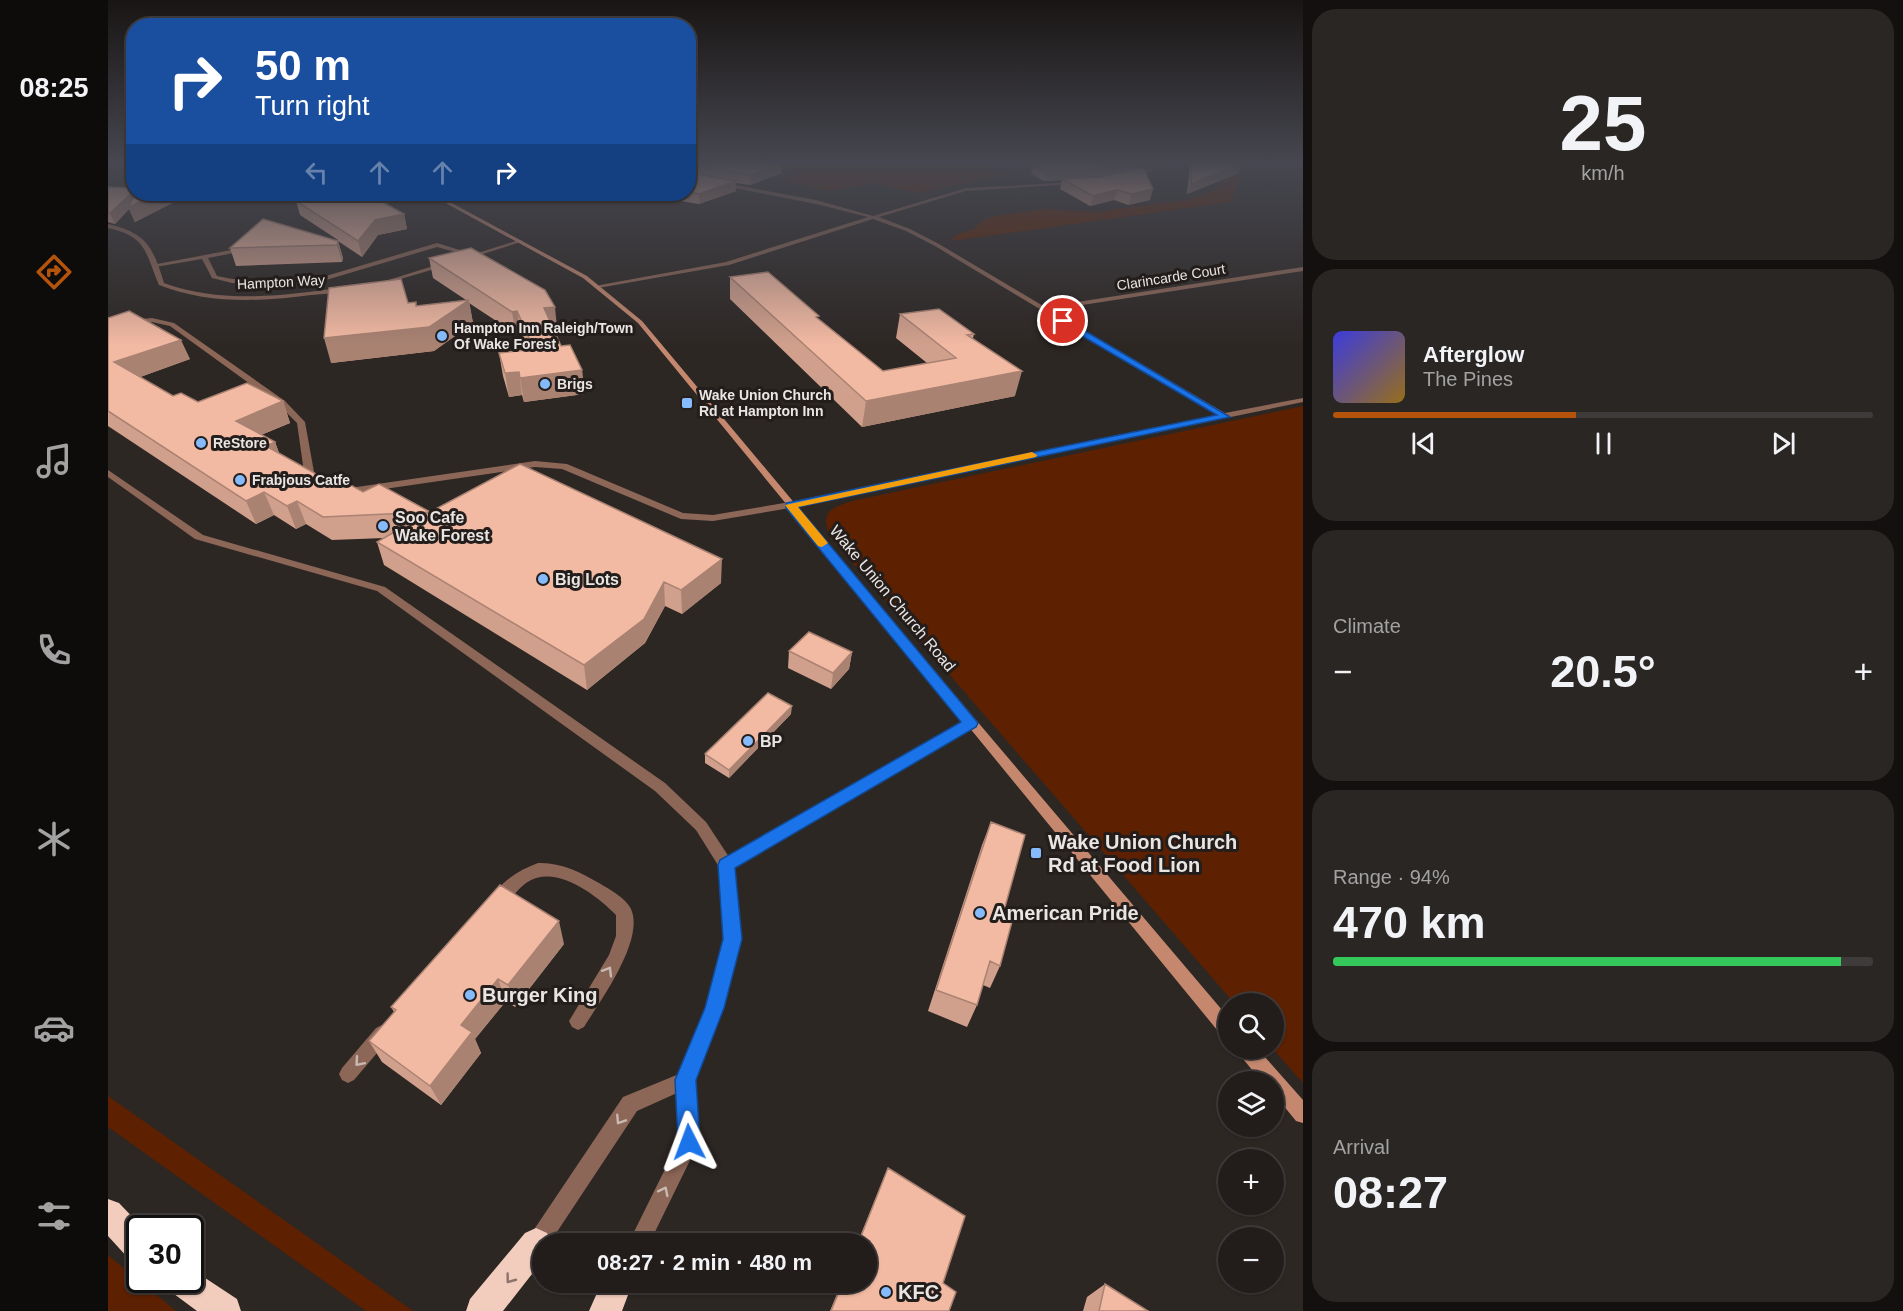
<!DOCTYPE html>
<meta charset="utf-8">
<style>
body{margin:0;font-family:Arial,sans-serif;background:#2a2624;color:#f1f3f6;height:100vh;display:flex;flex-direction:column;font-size:22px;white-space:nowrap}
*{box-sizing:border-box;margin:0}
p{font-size:20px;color:#a2a2a3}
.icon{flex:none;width:33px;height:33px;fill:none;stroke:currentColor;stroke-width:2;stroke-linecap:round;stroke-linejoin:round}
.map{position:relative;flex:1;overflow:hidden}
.details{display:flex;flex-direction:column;gap:9px;padding:9px;background:#13100f;width:600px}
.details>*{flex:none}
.banner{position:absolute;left:18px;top:18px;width:570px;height:183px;border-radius:24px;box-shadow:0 2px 4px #0004,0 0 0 2px #3f3b3a;background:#1a4fa0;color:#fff;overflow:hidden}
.tools{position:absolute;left:1110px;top:993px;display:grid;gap:12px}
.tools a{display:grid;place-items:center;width:66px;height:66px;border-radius:50%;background:#221d1b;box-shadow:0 2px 4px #0004,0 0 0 2px #3f3b3a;font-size:30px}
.speed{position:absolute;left:18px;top:1215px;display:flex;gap:12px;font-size:30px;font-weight:700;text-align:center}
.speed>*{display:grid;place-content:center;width:78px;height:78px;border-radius:50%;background:#221d1b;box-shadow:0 2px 4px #0004,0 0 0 2px #3f3b3a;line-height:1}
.speed .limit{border:3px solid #111;border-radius:9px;background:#fff;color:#111}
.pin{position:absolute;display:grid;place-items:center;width:51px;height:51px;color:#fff;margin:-26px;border:3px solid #fff;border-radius:50%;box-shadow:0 2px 6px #0007}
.me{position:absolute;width:66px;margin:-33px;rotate:357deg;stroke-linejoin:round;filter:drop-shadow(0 0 4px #0008)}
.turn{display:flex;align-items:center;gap:21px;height:126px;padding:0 30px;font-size:27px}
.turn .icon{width:78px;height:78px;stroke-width:2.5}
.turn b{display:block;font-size:42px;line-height:51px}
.lanes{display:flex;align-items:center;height:57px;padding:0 30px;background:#0003;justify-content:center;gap:30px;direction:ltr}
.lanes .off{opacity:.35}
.big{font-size:45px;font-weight:800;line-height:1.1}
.details .widget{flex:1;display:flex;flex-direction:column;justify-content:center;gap:9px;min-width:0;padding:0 21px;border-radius:24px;background:#2a2624}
.details .dial{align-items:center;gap:0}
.dial b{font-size:78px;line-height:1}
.song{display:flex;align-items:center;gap:18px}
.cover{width:72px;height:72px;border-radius:9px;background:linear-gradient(135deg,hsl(240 70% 55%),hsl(40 70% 35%))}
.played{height:6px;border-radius:3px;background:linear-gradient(90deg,#b45309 45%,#3f3b3a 45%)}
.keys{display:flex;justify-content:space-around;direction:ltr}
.heat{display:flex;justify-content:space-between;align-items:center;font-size:33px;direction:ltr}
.charge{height:9px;border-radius:4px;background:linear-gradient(90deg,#34c759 94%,#3f3b3a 0)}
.trip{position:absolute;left:424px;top:1233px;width:345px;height:60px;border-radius:30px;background:#221d1b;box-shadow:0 2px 4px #0004,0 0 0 2px #3f3b3a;font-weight:800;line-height:60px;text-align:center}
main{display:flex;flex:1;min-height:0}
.tabs{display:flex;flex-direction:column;width:108px;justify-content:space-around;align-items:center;background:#0e0c0b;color:#a2a2a3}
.tabs .icon{width:42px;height:42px}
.tabs .selected{color:#b45309}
.tabs b{font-size:27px;color:#f1f3f6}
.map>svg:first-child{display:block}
</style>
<main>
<nav class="tabs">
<b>08:25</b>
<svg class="icon selected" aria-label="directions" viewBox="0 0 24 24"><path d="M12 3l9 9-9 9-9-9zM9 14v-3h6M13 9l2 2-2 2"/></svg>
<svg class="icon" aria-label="music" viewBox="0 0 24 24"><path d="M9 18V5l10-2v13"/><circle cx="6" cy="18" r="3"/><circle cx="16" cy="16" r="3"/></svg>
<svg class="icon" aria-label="phone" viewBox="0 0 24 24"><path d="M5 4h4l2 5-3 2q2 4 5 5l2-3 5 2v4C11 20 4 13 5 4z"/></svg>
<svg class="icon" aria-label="climate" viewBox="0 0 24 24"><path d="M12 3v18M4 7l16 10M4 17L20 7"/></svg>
<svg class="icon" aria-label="car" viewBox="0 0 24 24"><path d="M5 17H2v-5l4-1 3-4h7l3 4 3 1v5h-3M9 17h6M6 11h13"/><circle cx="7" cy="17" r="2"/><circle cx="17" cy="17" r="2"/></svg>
<svg class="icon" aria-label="filters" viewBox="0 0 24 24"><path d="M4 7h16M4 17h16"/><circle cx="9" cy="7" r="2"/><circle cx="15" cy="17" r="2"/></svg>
</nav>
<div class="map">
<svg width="1195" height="1311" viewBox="0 0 1195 1311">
<rect width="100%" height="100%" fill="#2d2724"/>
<path fill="#5d2000" d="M629,163H877L906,174L810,193L765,183L722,191L671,180L689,172L652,164Z
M1133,175L1123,202L843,241L847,235L866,229L875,220L886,216L936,209L986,212L1084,199L1109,188L1118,177Z
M1195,406V1083L1165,1049L1166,1004L1126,1003L723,538C712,513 720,509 744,501Z
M0,1096L305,1311H258L0,1127Z
M0,1255L68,1311H0Z"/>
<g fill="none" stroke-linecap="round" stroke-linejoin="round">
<path fill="#8c6656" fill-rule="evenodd" d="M329,243L368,255L365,257L329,247L218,280L124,283L104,278L94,259L47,267L44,265L139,247L141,250L100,258L109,276L124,279L218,276Z
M44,318L66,323L177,401L197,422L206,472L213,483L211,485H205L196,472L189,423L171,405L62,326L44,322L0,326V322Z
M427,461L459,464L575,513L605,515L682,502L687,505L682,508L605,521L573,519L454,469L427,467L235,495L230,492L235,489Z
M0,470L95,535L277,587L557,783L598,822L623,860L626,865L623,870L618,872L613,870L588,830L547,791L269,591L87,539L0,477Z
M430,863C452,862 472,872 491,883C501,889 518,898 523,909C537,940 492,1001 476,1027L470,1030L464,1027L461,1021L501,955L508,936V915C487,894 447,863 418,883C408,890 401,904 390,908L384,906L382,901C391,882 411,870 430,863Z
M274,1025L280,1028L283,1034L280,1040L246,1080L240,1083L234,1080L231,1074L234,1068L268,1028Z"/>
<path fill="#8c6656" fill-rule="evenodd" d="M1048,163H1052C1045,171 1030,179 1020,177L1042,168Z
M580,176L708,200L765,216L858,188L971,182L969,184L858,191L771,217L802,229L831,244L937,307L1195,267V271L942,310L1117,413L1195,398V402L682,508L679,507V503L682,502L1108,415L827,246L798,231L765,219L621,265L490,288L489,287L492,285L618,262L760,217L708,204L580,179Z
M0,224C39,233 45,247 56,283C113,304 177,296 236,287L239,289C229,294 214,294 203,295C152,302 99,304 51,285C37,253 40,237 0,228Z
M411,240L416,241L359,259L354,258Z
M338,262L340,265L279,283L274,282Z
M863,718L868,720L870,723L868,726L626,868L632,939L616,1008L586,1080L591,1142L541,1244H520L571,1141L569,1093L529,1111L441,1244H435V1252L428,1254L421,1251L418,1244L421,1237L515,1097L571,1074L598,1008L616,939L610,865L613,860Z"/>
<path fill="#c5886f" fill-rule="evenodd" d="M321,194H327L479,276L534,321L868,720L1120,1017V1039L1114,1036L530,323L475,278Z
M1128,1048H1149L1195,1100V1123L1188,1121L1166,1094V1082H1154L1131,1054Z"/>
<path fill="#f2ccbc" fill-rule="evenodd" d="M0,1199L11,1203L35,1228H32V1263L21,1259L0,1236Z
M428,1228L439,1233L443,1244H435V1260L395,1311H358L362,1299L417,1233Z
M82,1268L129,1299L133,1311H89L62,1291L57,1280H82Z
M493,1284H515L520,1295L514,1311H481Z"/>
</g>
<path fill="#d1a08c" d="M580,163L674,164V173L642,185L628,183V191L591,204L528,194H580Z
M929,163H1029L1027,168L1042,200L1020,205L1006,200L982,206L952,189L954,180L936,181L923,174L925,164Z
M1082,163H1134L1131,173L1079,194Z
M0,187L26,194L78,196L27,222L21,209L7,224L0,222Z
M188,201L296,214L299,229L270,235L254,257L230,241L235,258L234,262L128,266L122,248L230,240L192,215Z
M321,258L449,328L445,329L453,346L474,370L476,394L416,402L414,395L401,397L395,376L391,353L420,349L413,333L408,334L361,303L365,323L326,351L223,363L300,303L308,306L358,300L325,278Z
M622,277L711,319L775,371L819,363L788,338L792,314L866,334L865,338L907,396L754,427L622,299Z
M0,318L82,359L32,377L65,396L90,402L175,401L182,423L153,435L167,442L171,453L224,483L322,512L613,583L574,614L557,606L537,643L479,690L276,565L269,542L276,538L224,540L198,524L188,529L166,515L148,524L0,426Z
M681,651L744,652L741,669L723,689L680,668Z
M683,714L621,778L597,763V754Z
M883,822L895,914L892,966L882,988L875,985L869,1005L859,1027L820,1011L874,845Z
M456,944L407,1007L398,1001L367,1039L373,1053L333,1105L274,1062L261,1041L286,1012L283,1007Z
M780,1168L835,1283L841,1311H722L734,1282H759V1244H749Z
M997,1284L1040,1311H975L979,1297Z"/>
<path fill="#aa8272" d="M1020,163H1029L1027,170L990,178L936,181L939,171Z
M1134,163L1131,173L1079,194L1083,184Z
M674,164V173L642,185V175Z
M628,181V191L591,204V194Z
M1045,189L1042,200L1020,205L1024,194Z
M1009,190L1006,200L982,206L985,196Z
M26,191V194H78V196L27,222L21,209L7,224L2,213Z
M296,214L299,229L270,235L254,257L250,241L267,220Z
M230,241L235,258L234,262L229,245Z
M361,300L365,323L326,351L223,363L216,338L313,328Z
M447,307L449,328L438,330L436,308Z
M409,311L413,333L408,334L404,312Z
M73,340L82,359L16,383L6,362Z
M474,370L476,394L416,402L412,378Z
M914,371L907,396L754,427L758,401Z
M411,372L414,395L401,397L397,373Z
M175,401L182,423L136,442L128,421Z
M167,442L175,464L158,446Z
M156,492L166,515L148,524L138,501Z
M189,501L198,524L188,529L179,506Z
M614,559L613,583L574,614L573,590Z
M556,582L557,606L537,643L479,690L476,665Z
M744,652L741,669L723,689L725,673Z
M684,706L683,714L621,778V770Z
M451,921L456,944L407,1007L400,985Z
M390,979L398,1001L367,1039L373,1053L333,1105L322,1086L353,1025Z"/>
<path fill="#f3baa3" stroke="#aa8272" stroke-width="1.5" d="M580,163H668L674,164L642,175L580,164Z
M933,163H1020L993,168L939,171L925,164Z
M1084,163H1134L1083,184Z
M1035,167L1045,189L1024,194L1009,190L985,196L954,179L992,177Z
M580,172L628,181L591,194L580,192Z
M0,187L26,188V191L2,213H0Z
M27,194H48L21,207Z
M229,194H260L296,214L267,220L250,241L188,201Z
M155,219L230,241L229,245L122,248Z
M363,248L437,290L447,307L436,308L453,346L462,345L474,370L412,378L411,372L397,373L391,353L426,349L409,311L404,312L321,258Z
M660,272L711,316L708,317L775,371L848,358L792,314L831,309L866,334L859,335L914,371L758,401L622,277Z
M293,279L300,303L308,302V306L361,300L321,327L216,338L221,288Z
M21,311L73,340L6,362L65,396L73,393L90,402L139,383L175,401L128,421L167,442L158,446L224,483L232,479L255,492L271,484L322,512L412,464L614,559L573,590L556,582L536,619L476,665L269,542L321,512L215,517L189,501L179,506L156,492L138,501L0,411V318Z
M701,632L744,652L725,673L681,651Z
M660,693L684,706L621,770L597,754Z
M883,822L917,835L895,914L905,918L892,966L882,961L869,1005L828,990Z
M392,885L451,921L400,985L390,979L353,1025L364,1032L322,1086L261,1041L288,1010L283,1007Z
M780,1168L857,1216L835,1283L848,1292L841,1311H723L735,1282H759V1244H750Z
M997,1284L1040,1311H991Z"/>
<defs><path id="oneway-chevron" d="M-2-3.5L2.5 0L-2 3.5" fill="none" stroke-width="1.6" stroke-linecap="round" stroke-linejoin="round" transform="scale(1.5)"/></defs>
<g stroke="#c8b9b2">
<use href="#oneway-chevron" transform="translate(500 971) rotate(-59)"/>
<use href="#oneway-chevron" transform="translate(251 1062) rotate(131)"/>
<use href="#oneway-chevron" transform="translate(512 1120) rotate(123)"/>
<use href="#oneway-chevron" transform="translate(556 1191) rotate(-63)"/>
</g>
<use stroke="#8a746c" href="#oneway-chevron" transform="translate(402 1279) rotate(127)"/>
<linearGradient id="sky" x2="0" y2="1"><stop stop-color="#191514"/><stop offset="0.47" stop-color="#464750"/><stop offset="1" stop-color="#464750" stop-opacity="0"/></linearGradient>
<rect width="1195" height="346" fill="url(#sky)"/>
<path fill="#1a73e8" stroke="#114b97" stroke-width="1.5" d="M952,319H957L1122,417L690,507L870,723L868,727L627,868L634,939L616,1008L588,1080L592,1142L589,1150L581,1153L573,1150L570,1142L567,1080L597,1008L615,939L610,865L612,860L853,722L678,508V503L1109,415L952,323Z"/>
<path fill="#f59e0b" d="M924,452L929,455L928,457L690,507L720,543L714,547L710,546L677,505Z"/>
<g fill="#86bbfb" stroke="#231d1b" stroke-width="2">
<circle cx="334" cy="336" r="6"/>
<circle cx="437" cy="384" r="6"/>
<rect x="573" y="397" width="12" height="12" rx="3"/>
<circle cx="93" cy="443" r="6"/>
<circle cx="132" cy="480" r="6"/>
<circle cx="275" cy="526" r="6"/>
<circle cx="435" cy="579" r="6"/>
<circle cx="640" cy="741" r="6"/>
<rect x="922" y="847" width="12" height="12" rx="3"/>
<circle cx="872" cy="913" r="6"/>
<circle cx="362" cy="995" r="6"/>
<circle cx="778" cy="1292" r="6"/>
</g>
<g text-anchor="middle" stroke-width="6" stroke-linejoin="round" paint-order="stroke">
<g font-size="14" fill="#e9e5e3" stroke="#231d1b">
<text transform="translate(1063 277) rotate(-9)" y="5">Clarincarde Court</text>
<text transform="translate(173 282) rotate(-3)" y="5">Hampton Way</text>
</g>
<g font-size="14" font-weight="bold" fill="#e9e5e3" stroke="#231d1b" text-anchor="start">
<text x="346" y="333">Hampton Inn Raleigh/Town<tspan x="346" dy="16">Of Wake Forest</tspan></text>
<text x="449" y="389">Brigs</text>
<text x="591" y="400">Wake Union Church<tspan x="591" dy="16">Rd at Hampton Inn</tspan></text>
<text x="105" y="448">ReStore</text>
<text x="144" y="485">Frabjous Catfe</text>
</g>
<g font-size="16" font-weight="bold" fill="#e9e5e3" stroke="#231d1b" text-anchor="start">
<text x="287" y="523">Soo Cafe<tspan x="287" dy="18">Wake Forest</tspan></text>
<text x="447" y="585">Big Lots</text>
<text x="652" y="747">BP</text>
</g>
<g font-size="16" fill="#e9e5e3" stroke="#231d1b">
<text transform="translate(785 598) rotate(50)" y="6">Wake Union Church Road</text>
</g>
<g font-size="20" font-weight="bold" fill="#e9e5e3" stroke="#231d1b" text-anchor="start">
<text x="940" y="849">Wake Union Church<tspan x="940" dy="23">Rd at Food Lion</tspan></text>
<text x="884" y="920">American Pride</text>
<text x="374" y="1002">Burger King</text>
<text x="790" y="1299">KFC</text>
</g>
</g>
</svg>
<div class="tools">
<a><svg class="icon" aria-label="search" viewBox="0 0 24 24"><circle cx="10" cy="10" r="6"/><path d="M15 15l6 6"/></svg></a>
<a><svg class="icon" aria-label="layers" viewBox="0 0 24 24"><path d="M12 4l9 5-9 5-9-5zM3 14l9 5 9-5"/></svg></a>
<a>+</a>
<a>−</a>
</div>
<div class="speed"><div class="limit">30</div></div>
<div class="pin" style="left:955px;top:321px;background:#d93025"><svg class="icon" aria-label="arrive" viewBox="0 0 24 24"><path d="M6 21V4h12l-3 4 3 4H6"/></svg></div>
<svg class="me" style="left:581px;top:1142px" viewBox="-20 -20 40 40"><path d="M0-17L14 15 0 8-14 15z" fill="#1a73e8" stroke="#fff" stroke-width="4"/></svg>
<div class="trip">08:27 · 2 min · 480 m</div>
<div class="banner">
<div class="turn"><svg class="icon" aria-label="right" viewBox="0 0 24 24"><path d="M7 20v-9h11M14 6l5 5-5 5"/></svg><div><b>50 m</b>Turn right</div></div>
<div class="lanes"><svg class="icon off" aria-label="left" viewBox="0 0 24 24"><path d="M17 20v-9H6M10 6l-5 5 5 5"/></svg><svg class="icon off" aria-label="ahead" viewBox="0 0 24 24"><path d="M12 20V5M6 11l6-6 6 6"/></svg><svg class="icon off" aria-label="ahead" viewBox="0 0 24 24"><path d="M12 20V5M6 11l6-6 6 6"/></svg><svg class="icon" aria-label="right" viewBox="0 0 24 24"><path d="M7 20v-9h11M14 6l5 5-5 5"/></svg></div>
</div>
</div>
<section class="details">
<div class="widget dial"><b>25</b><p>km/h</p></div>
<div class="widget">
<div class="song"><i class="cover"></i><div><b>Afterglow</b><p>The Pines</p></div></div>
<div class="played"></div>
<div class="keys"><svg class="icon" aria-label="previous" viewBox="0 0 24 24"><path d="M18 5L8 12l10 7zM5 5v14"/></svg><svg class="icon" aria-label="pause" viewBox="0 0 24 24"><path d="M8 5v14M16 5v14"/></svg><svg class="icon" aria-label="next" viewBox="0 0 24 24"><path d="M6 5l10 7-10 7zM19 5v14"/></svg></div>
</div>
<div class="widget"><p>Climate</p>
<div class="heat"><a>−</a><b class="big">20.5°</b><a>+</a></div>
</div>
<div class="widget"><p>Range · 94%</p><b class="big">470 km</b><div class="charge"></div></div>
<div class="widget"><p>Arrival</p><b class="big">08:27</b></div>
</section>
</main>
